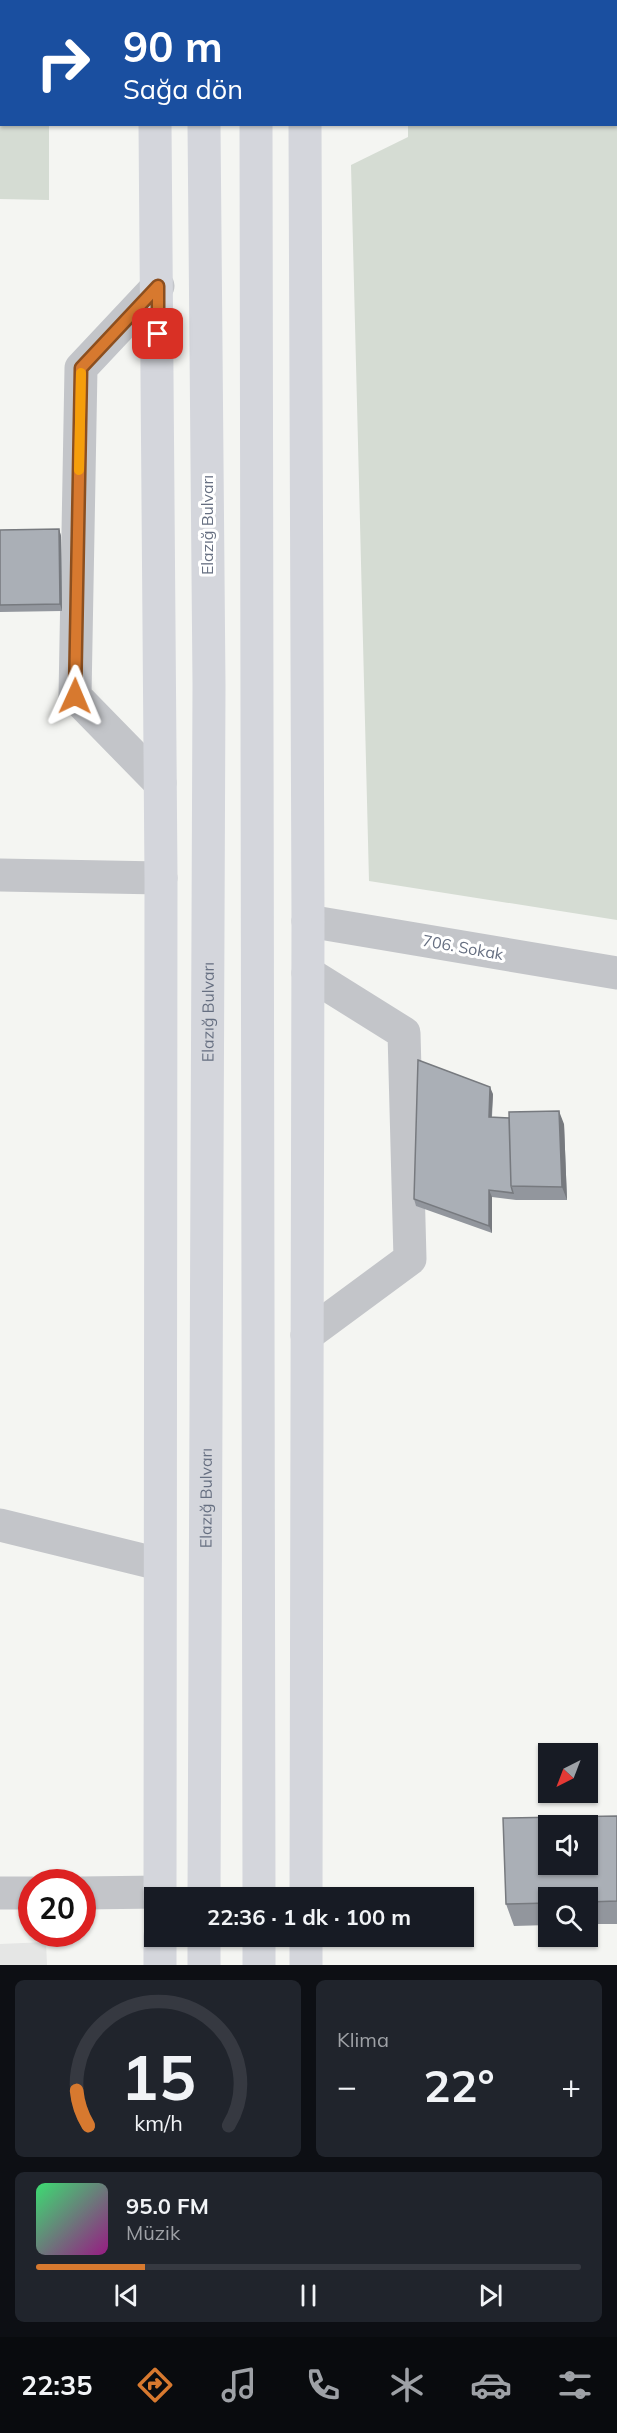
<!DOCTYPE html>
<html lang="tr">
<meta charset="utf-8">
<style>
body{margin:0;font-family:Mulish,sans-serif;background:#20242c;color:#f1f3f6;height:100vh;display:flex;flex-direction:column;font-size:22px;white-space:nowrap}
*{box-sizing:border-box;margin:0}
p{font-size:20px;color:#9ea1a6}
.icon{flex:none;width:33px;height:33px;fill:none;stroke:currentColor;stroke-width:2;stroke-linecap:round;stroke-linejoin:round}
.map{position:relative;height:1965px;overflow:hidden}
.panel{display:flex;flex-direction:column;gap:15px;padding:15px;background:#0d0f14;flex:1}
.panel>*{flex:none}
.banner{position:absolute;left:0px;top:0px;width:618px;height:126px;box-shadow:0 2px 4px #0004;background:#1a4fa0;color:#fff;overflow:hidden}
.needle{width:39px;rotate:222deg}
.fabs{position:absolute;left:538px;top:1743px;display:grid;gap:12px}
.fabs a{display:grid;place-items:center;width:60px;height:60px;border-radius:0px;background:#171b24;box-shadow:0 2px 4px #0004;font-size:30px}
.speed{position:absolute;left:18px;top:1869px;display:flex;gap:12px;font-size:30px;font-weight:700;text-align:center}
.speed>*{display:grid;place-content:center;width:78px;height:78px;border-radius:50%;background:#171b24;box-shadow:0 2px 4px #0004;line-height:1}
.speed .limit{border:9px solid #d22;background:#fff;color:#111}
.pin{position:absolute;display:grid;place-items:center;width:51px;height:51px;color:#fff;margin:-26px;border-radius:12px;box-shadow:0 3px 9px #0006}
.me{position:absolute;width:66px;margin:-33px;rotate:1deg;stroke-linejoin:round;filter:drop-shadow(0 0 4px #0008)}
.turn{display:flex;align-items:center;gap:21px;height:126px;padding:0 24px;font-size:27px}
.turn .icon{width:78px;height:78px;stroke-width:2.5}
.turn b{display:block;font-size:42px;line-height:51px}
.big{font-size:45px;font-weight:700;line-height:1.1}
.panel .card{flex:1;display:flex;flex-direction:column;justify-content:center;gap:9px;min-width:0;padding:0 21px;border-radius:9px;background:#20242c}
.panel .dial{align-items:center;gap:0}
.dial svg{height:156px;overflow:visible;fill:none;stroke:#363941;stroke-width:7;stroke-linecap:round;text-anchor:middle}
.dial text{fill:#f1f3f6;stroke:none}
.song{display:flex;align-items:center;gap:18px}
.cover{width:72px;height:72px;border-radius:9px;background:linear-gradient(135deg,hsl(140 70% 55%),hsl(310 70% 35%))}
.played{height:6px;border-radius:3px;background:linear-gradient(90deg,#d7792f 20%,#363941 20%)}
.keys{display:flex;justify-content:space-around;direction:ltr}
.heat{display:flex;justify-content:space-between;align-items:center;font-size:33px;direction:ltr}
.panel .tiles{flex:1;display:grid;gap:15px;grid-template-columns:1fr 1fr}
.card:last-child{grid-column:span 2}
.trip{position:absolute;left:144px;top:1887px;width:330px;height:60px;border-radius:0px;background:#171b24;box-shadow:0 2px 4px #0004;font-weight:700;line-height:60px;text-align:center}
.tab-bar{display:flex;height:96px;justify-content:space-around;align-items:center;background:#090b0e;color:#9ea1a6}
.tab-bar .icon{width:42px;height:42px}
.tab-bar .selected{color:#d7792f}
.tab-bar b{font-size:27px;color:#f1f3f6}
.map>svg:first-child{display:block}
</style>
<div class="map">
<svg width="617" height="1965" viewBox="0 0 617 1965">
<rect width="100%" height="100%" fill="#f4f5f2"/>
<path fill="#e5e6e5" d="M46,1942L47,1965H0V1944Z"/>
<path fill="#d5dcd3" d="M404,0H617V920L369,881L351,165L408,137V125L616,124V2Z
M0,42L2,124L49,125V200L0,199Z"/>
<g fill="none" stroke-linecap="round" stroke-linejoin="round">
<path stroke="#c3c5c9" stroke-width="33" d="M560,0V2
M0,11H2
M616,79H617
M158,286L81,368L75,696L160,783
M0,875L161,878
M308,921L617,973
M307,1335L410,1259L404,1033L308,973
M0,1525L159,1564
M0,1893H32
M82,1893L160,1892"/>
<g stroke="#d4d6dc" stroke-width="33">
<path d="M203,0V2"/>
<path d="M256,0V2"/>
<path d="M304,0V2"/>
<path d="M154,2V0"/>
<path d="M155,124L161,878L160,1898"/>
<path d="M256,124L259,1898"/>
<path d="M305,124L308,921L306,1898"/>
<path id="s1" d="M204,1898L209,685L204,124"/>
<path d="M160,1936V1965"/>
<path d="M204,1936V1965"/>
<path d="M259,1936V1965"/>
<path d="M306,1965V1936"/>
</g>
</g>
<path fill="#92969d" d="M59,529L61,536L62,611L0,612V530Z
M493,1094L492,1117L564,1124L567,1200H516L492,1197V1233L416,1206L414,1199Z
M617,1816V1924H588V1898H549V1925L514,1926L506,1904Z"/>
<path fill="#777a7f" d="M59,529L61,536L62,611L60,604Z
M490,1087L493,1094L491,1124L489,1117Z
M559,1111L564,1124L567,1200L562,1187Z
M489,1190L492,1197V1233L489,1226Z"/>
<path fill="#aaafb6" stroke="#777a7f" stroke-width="1.5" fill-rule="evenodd" d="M59,529L60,604L0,605V530Z
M418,1060L490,1087L489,1117L509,1118L511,1186L513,1193L489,1190V1226L414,1199Z
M559,1111L562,1187L511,1186L509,1112Z
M617,1816V1901L588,1902V1898H549V1903L506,1904L503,1818ZM549,1826H588V1864H549Z"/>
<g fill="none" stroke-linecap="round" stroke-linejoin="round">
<defs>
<path id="route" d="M75,696L81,368L158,286V334"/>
</defs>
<use href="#route" stroke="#8c4f1f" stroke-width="15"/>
<use href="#route" stroke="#d7792f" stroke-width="10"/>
<path stroke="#f59e0b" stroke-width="10" d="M79,470L81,373"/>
</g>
<g text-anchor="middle" stroke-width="6" stroke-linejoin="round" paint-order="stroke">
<g font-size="16" fill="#666f81" stroke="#fff">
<text transform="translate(207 525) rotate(-90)" y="6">Elazığ Bulvarı</text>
<text transform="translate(463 947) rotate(10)" y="6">706. Sokak</text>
<text dy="6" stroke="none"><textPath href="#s1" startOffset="886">Elazığ Bulvarı</textPath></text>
<text dy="6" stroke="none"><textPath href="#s1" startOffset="400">Elazığ Bulvarı</textPath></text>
</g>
</g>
</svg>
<div class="fabs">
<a><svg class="needle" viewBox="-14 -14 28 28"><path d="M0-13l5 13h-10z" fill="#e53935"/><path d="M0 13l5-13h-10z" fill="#9ea1a6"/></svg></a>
<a><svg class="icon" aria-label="sound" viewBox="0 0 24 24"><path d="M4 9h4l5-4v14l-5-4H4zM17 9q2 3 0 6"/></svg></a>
<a><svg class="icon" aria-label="search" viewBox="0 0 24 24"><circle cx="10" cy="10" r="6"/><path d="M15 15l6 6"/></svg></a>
</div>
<div class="speed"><div class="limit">20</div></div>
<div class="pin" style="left:158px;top:334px;background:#d93025"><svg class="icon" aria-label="arrive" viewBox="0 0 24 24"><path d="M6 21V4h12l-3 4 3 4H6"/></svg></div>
<svg class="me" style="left:75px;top:696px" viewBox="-20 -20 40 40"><path d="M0-17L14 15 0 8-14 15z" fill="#d7792f" stroke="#fff" stroke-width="4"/></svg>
<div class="trip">22:36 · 1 dk · 100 m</div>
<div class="banner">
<div class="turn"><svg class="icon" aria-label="right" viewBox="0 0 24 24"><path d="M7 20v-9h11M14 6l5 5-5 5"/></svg><div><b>90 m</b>Sağa dön</div></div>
</div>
</div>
<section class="panel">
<div class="tiles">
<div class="card dial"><svg viewBox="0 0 100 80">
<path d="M14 69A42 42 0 1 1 86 69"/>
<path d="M14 69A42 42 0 0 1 8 51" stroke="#d7792f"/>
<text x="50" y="56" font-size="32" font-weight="700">15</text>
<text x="50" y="72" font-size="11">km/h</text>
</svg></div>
<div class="card"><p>Klima</p>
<div class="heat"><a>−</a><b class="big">22°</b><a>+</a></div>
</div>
<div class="card">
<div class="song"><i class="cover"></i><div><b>95.0 FM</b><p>Müzik</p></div></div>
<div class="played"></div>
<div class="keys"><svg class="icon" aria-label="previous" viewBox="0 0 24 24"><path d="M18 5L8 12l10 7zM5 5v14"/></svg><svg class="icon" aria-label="pause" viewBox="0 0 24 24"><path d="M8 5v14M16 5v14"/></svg><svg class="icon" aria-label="next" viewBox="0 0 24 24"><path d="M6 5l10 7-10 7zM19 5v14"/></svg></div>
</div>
</div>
</section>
<nav class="tab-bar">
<b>22:35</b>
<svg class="icon selected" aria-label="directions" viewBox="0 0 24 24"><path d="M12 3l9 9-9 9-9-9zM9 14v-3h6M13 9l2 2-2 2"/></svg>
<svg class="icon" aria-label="music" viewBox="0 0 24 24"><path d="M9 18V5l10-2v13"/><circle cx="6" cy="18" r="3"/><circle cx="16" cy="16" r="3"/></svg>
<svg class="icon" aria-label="phone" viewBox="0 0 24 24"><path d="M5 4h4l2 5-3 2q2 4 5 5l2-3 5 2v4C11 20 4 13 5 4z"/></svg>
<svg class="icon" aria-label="climate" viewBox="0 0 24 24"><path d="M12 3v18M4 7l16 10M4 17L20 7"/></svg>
<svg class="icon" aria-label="car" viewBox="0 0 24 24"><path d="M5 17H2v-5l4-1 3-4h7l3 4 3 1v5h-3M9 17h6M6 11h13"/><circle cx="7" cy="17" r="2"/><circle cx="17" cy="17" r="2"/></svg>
<svg class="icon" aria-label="filters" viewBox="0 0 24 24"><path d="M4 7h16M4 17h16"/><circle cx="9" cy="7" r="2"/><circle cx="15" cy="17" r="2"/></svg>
</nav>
